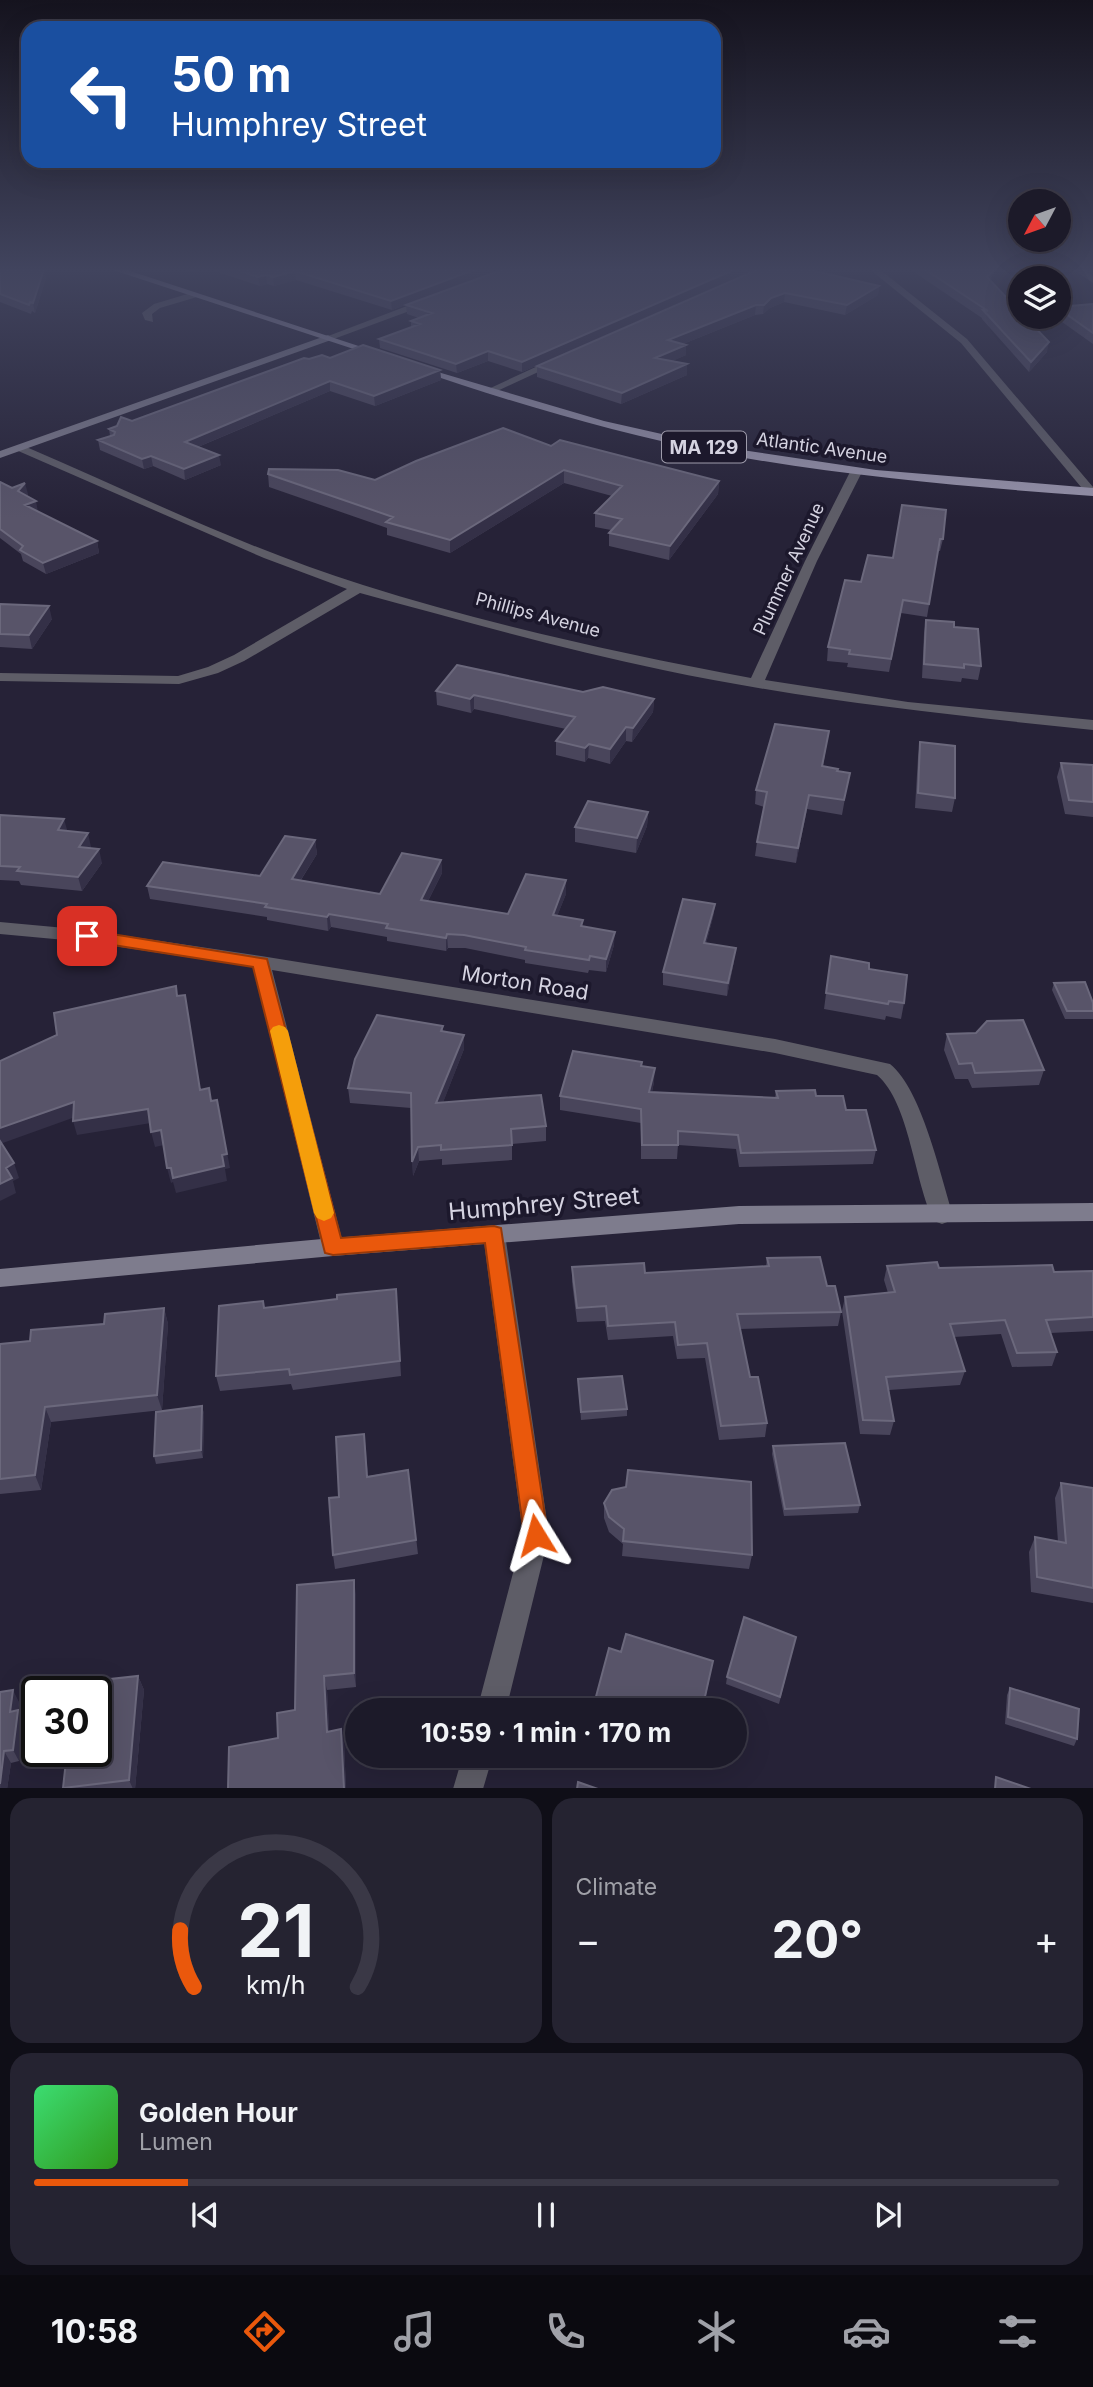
<!DOCTYPE html>
<meta charset="utf-8">
<style>
body{margin:0;font-family:Inter,sans-serif;background:#252331;color:#f1f3f6;height:100vh;display:flex;flex-direction:column;font-size:26px;white-space:nowrap}
*{box-sizing:border-box;margin:0}
p{font-size:23px;color:#a0a1a8}
.icon{flex:none;width:38px;height:38px;fill:none;stroke:currentColor;stroke-width:2;stroke-linecap:round;stroke-linejoin:round}
.map{position:relative;height:1788px;overflow:hidden}
.details{display:flex;flex-direction:column;gap:10px;padding:10px;background:#0f0e17;flex:1}
.details>*{flex:none}
.guide{position:absolute;left:21px;top:21px;width:700px;height:147px;border-radius:21px;box-shadow:0 7px 28px #0002,0 0 0 2px #3a3846;background:#1a4fa0;color:#fff;overflow:hidden}
.needle{width:46px;rotate:229deg}
.fabs{position:absolute;left:1008px;top:189px;display:grid;gap:14px}
.fabs a{display:grid;place-items:center;width:63px;height:63px;border-radius:50%;background:#1c1a29;box-shadow:0 7px 28px #0002,0 0 0 2px #3a3846;font-size:35px}
.speed{position:absolute;left:21px;top:1676px;display:flex;gap:14px;font-size:35px;font-weight:700;text-align:center}
.speed>*{display:grid;place-content:center;width:91px;height:91px;border-radius:50%;background:#1c1a29;box-shadow:0 7px 28px #0002,0 0 0 2px #3a3846;line-height:1}
.speed .limit{border:4px solid #111;border-radius:10px;background:#fff;color:#111}
.pin{position:absolute;display:grid;place-items:center;width:60px;height:60px;color:#fff;margin:-30px;border-radius:14px;box-shadow:0 4px 10px #0006}
.me{position:absolute;width:77px;margin:-38px;rotate:352deg;stroke-linejoin:round;filter:drop-shadow(0 0 5px #0008)}
.turn{display:flex;align-items:center;gap:24px;height:147px;padding:0 35px;font-size:32px}
.turn .icon{width:91px;height:91px;stroke-width:2.5}
.turn b{display:block;font-size:49px;line-height:60px}
.big{font-size:52px;font-weight:700;line-height:1.1}
.details .card{flex:1;display:flex;flex-direction:column;justify-content:center;gap:10px;min-width:0;padding:0 24px;border-radius:21px;background:#252331}
.details .dial{align-items:center;gap:0}
.dial svg{height:182px;overflow:visible;fill:none;stroke:#3a3846;stroke-width:7;stroke-linecap:round;text-anchor:middle}
.dial text{fill:#f1f3f6;stroke:none}
.song{display:flex;align-items:center;gap:21px}
.cover{width:84px;height:84px;border-radius:10px;background:linear-gradient(135deg,hsl(140 70% 55%),hsl(110 70% 35%))}
.played{height:7px;border-radius:4px;background:linear-gradient(90deg,#ea580c 15%,#3a3846 15%)}
.keys{display:flex;justify-content:space-around;direction:ltr}
.heat{display:flex;justify-content:space-between;align-items:center;font-size:38px;direction:ltr}
.details .tiles{flex:1;display:grid;gap:10px;grid-template-columns:1fr 1fr}
.card:last-child{grid-column:span 2}
.trip{position:absolute;left:345px;top:1698px;width:402px;height:70px;border-radius:35px;background:#1c1a29;box-shadow:0 7px 28px #0002,0 0 0 2px #3a3846;font-weight:700;line-height:70px;text-align:center}
.tab-bar{display:flex;height:112px;justify-content:space-around;align-items:center;background:#0b0a10;color:#a0a1a8}
.tab-bar .icon{width:49px;height:49px}
.tab-bar .active{color:#ea580c}
.tab-bar b{font-size:32px;color:#f1f3f6}
.map>svg:first-child{display:block}
</style>
<div class="map">
<svg width="1093" height="1789" viewBox="0 0 1093 1789">
<rect width="100%" height="100%" fill="#262237"/>
<g fill="none" stroke-linecap="round" stroke-linejoin="round">
<path fill="#5e5d67" fill-rule="evenodd" d="M194,292L198,295L197,297L160,308L152,314L153,322L145,320L142,313L154,304Z"/>
<path fill="#5e5d67" fill-rule="evenodd" d="M868,268H878L967,339L1093,487V494L1086,493L961,343Z
M1071,268H1081L1093,276V283Z
M428,298L431,299V303L331,340L323,338Z
M553,359L562,361L493,393L484,391Z
M16,446H24C136,494 247,549 363,585C490,625 621,654 751,678L805,561L850,472L860,470L862,472L817,561L765,680L908,702L1093,720V730C949,715 805,700 663,670C561,649 460,620 360,593L244,661L218,673L179,684L0,681V673L178,676L208,667L234,655L347,589L264,558L16,450Z
M0,922L87,930L261,956L775,1039L890,1064C922,1090 940,1174 953,1215L950,1221L942,1224L934,1221C914,1182 910,1103 877,1075L775,1053L272,970L344,1247L341,1253L333,1256L325,1253L322,1247L253,967L87,942L0,934Z
M494,1225L502,1228L505,1234L549,1535L506,1710H477L523,1535L483,1234L486,1228Z
M463,1755H493L483,1789H453Z"/>
<path fill="#7e7c8d" fill-rule="evenodd" d="M328,335L333,338L331,340L0,458V451Z
M1093,1203V1221L739,1224L333,1256L0,1287V1269L333,1238L739,1206Z"/>
<path fill="#9793aa" fill-rule="evenodd" d="M107,268H121L383,354L375,356Z
M414,365L604,421L715,446L876,470L1093,488V496C967,487 841,476 717,453C614,433 514,403 414,369Z"/>
</g>
<path fill="#49455b" d="M0,268L44,269L46,278L35,313L32,311L31,314L0,302Z
M181,268H503L392,310L296,280L274,286L267,284L260,286L209,269L195,273Z
M757,268L522,372L488,361L457,373L380,348L379,339L411,327V321L419,318L407,314L406,305Z
M761,268L879,286L878,295L845,315L784,302L770,308L763,314L755,315L683,344L686,355L672,361L687,364V375L621,404L537,377V366Z
M908,268H1001L991,280L1047,352L1029,372L982,319V318Z
M1093,304V344L1055,317H1059V307Z
M330,358L440,370L441,380L375,406L330,391L198,447L221,465L185,480L153,466L144,469L100,450L98,440L110,436L109,429L309,359Z
M551,446L719,481L718,494L669,560L609,546V533L611,530L595,527V513L612,496L564,483L450,553L387,535V528L269,487L268,474L375,480Z
M0,482L28,494L26,496L38,512L97,541L99,553L46,574L23,561L21,554L0,538Z
M902,505L943,539L940,551H938L927,617L901,613L889,672L847,667L848,663L827,661L828,647L861,582L893,558Z
M0,604L52,619L32,649L0,647Z
M926,620L954,627L981,666L978,680L962,678L961,682L922,678L924,633Z
M436,691L583,692L654,699L653,712L632,742L626,741L610,764L588,758L585,762L556,755V741L566,729L474,709L471,713L437,705Z
M829,731L823,766L837,771L847,787L842,815L807,809L796,863L755,856L757,842L764,807L755,804L756,790Z
M920,742L955,798L952,812L915,808L918,757Z
M1061,763L1093,765V817L1065,814L1057,777Z
M648,812L647,826L636,853L575,842V827Z
M0,815L67,831L91,847L90,848L102,863L82,891L21,885L19,881L0,880Z
M315,840L317,854L301,880L380,894L441,860L442,873L428,901L508,914L566,894L557,916L583,920L582,927L614,945L606,972L589,970L588,973L525,963V960L465,948H448L446,951L387,941V937L331,927L328,931L267,920V917L150,899L147,886L260,876Z
M715,904L713,917L706,943L734,961L727,996L663,985V972Z
M831,956L869,969L904,1003L901,1019L886,1016L885,1020L824,1009Z
M1054,983L1093,1003V1019H1065L1052,990Z
M443,1026V1031L464,1035V1049L443,1102L546,1126V1141L512,1144V1160L442,1165V1159L419,1161L413,1176L411,1108L350,1103L348,1088Z
M947,1034L1044,1070L1039,1085L972,1088L968,1079H955L944,1050Z
M642,1066L654,1082L652,1092L775,1098L776,1091L816,1096L846,1110L876,1150L873,1164L739,1167L736,1149L678,1145L677,1159H641V1123L560,1110V1096Z
M767,1258L827,1286L841,1312L838,1326L740,1329L750,1377L767,1423L765,1437L719,1440L705,1358L677,1359L673,1336L608,1340L605,1321L577,1322L572,1282V1267L645,1273L766,1266Z
M887,1266L1054,1272L1093,1271V1331L1050,1333L1057,1352L1052,1366L1012,1367L1001,1334L954,1337L965,1371L960,1385L889,1390L894,1421L890,1435L860,1434L842,1311L845,1297L888,1293L884,1280Z
M397,1304L401,1376L293,1390L291,1384L220,1391L216,1376L265,1307Z
M164,1308L168,1324L162,1410L51,1422L41,1490L0,1494V1344L30,1341Z
M578,1379L627,1409V1416L581,1420Z
M202,1406L204,1414L203,1458L156,1464L154,1456Z
M364,1434L368,1476L408,1470L418,1554L335,1569L333,1555L339,1497Z
M773,1446L860,1505L858,1513L784,1516L772,1454Z
M1061,1483L1093,1488V1603L1031,1592L1029,1552L1035,1537L1058,1542L1055,1498Z
M604,1503L752,1555L749,1569L622,1556L623,1544L609,1532L604,1518Z
M356,1594V1687L327,1690L329,1731L344,1743L346,1789H228L278,1738L295,1710Z
M796,1637L779,1704L726,1684L727,1677Z
M621,1652L710,1676L703,1710H593L594,1704Z
M138,1676L144,1690L135,1789H63Z
M1010,1688L1077,1739L1074,1746L1005,1724L1007,1695Z
M0,1692L19,1702L18,1711L24,1722L19,1761L11,1763L7,1789H0Z"/>
<path fill="#343047" d="M194,268H208L209,269L195,273Z
M479,268H503L392,310L391,301Z
M738,268H757L522,372V362Z
M995,268H1001L986,286L987,277Z
M44,269L46,278L35,313L33,303Z
M295,271L296,280L274,286L273,277Z
M266,275L267,284L260,286L258,277Z
M879,286L878,295L845,315L847,305Z
M785,293L784,302L770,308L763,314L764,305L771,298Z
M756,305L755,315L668,350V340Z
M1049,342L1047,352L1029,372L1031,362Z
M686,345V355L655,369V358Z
M488,351V361L457,373L456,364Z
M687,364V375L621,404L622,393Z
M440,370L441,380L375,406L374,396Z
M330,381V391L186,452L185,442Z
M219,455L221,465L185,480L184,469Z
M151,456L153,466L144,469L142,459Z
M564,470V483L450,553V540Z
M719,481L718,494L669,560L670,546Z
M25,483L28,494L21,502L18,491Z
M36,501L38,512L25,505Z
M97,541L99,553L46,574L43,563Z
M49,606L52,619L32,649L29,635Z
M474,695V709L471,713L470,699Z
M654,699L653,712L632,742L633,728Z
M626,727V741L610,764V749Z
M589,744L588,758L585,762V748Z
M809,795L807,809L796,863L798,848Z
M648,812L647,826L636,853L637,838Z
M64,819L68,833L58,830Z
M88,833L91,847L82,861L79,847Z
M315,840L317,854L293,892L292,879Z
M99,849L102,863L82,891L78,877Z
M441,860L442,873L422,913L421,900Z
M566,880V894L552,929L553,915Z
M715,904L713,917L703,956L704,943Z
M329,914L331,927L328,931L327,917Z
M615,932L614,945L606,972V959Z
M447,934L448,948L446,951V938Z
M736,948L734,961L727,996L728,983Z
M464,1035V1049L437,1118L436,1103Z
M655,1068L654,1082L649,1106V1092Z
M217,1100L230,1168L225,1169L227,1181L176,1193L173,1182L171,1183L167,1168L222,1155Z
M74,1102L78,1116L0,1144V1128Z
M148,1109L151,1123L77,1135L73,1121Z
M161,1130L164,1145L155,1147L151,1132Z
M418,1147L419,1161L413,1176L412,1162Z
M14,1163L19,1178L13,1181L16,1193L0,1201V1184L6,1168Z
M164,1308L168,1324L162,1410L157,1395Z
M202,1406L204,1414L203,1458L201,1450Z
M45,1407L51,1422L41,1490L35,1475Z
M364,1434L366,1449L369,1491L367,1477Z
M354,1580L356,1594V1687L354,1673Z
M713,1661L703,1710H702Z
M138,1676L144,1690L135,1789H133L129,1780Z
M324,1676L327,1690L330,1746L327,1732Z
M13,1690L19,1702L16,1724L10,1712Z
M18,1710L24,1722L19,1761L13,1750Z
M341,1729L344,1743L346,1789H344Z
M4,1751L11,1763L7,1789H0Z"/>
<path fill="#585469" stroke="#6b687c" stroke-width="2" d="M0,268L44,269L33,303L30,302L29,305L0,294Z
M232,268H479L391,301L295,271L273,277L266,275L258,277Z
M507,268H738L522,362L488,351L456,364L379,339L420,324L411,321L432,313L406,305Z
M761,268H802L879,286L847,305L785,293L771,298L764,305H756L668,340L686,345L655,358L687,364L622,393L537,366Z
M923,268H995L987,277L1020,312V317H1025L1049,342L1031,362L983,310L988,311Z
M1093,304V333L1059,309V307Z
M363,345L440,370L374,396L330,381L185,442L219,455L184,469L151,456L142,459L98,440L114,435L115,432L109,429L117,426L121,417L132,421L304,358L309,359L322,355L330,358Z
M503,428L551,446L560,440L719,481L670,546L609,533L622,519L595,513L622,486L564,470L450,540L386,522L393,517L268,474L269,469L338,470L375,480L416,461Z
M0,482L12,488L25,483L18,491L36,501L25,505L97,541L43,563L20,550L23,546L0,529Z
M902,505L946,510L943,539H940L929,604L903,600L891,659L849,654L850,650L828,647L845,580L861,582L868,555L893,558Z
M0,604L49,606L29,635L0,634Z
M926,620L954,622V627L978,629L981,666L964,664V668L924,664Z
M457,665L583,692L603,687L654,699L633,728L626,727L610,749L589,744L585,748L556,741L575,717L474,695L470,699L436,691Z
M775,724L829,731L822,766L838,769L837,771L850,773L844,800L809,795L798,848L757,842L767,792L756,790Z
M920,742L955,746V798L918,793Z
M1061,763L1093,765V802L1069,800Z
M588,801L648,812L637,838L575,827Z
M0,815L64,819L58,830L88,833L79,847L99,849L78,877L17,871L20,867L0,866Z
M285,836L315,840L292,879L380,894L402,853L441,860L421,900L508,914L526,874L566,880L553,915L583,920L581,926L615,932L606,959L590,956L589,960L525,950L526,947L464,935L447,934L446,938L386,928L388,924L329,914L327,917L265,907L267,904L147,886L163,862L260,876Z
M683,899L715,904L704,943L736,948L728,983L663,972Z
M831,956L869,963V969L907,975L904,1003L889,1001L888,1004L826,993Z
M1085,982L1093,1003V1011H1067L1054,983Z
M176,986L177,996L185,995L200,1090L209,1088L211,1101L217,1100L227,1154L222,1155L224,1166L173,1178L171,1168H167L161,1130L151,1132L148,1109L73,1121L74,1102L0,1128V1061L57,1035L54,1013Z
M377,1015L443,1026L441,1031L464,1035L436,1103L541,1095L546,1126L511,1129L512,1145L441,1150V1145L418,1147L412,1162L411,1093L348,1088L355,1059Z
M1023,1020L1044,1070L975,1073L972,1063L959,1064L947,1034L976,1033L987,1021Z
M573,1051L642,1062L641,1066L655,1068L649,1092L778,1098L776,1091L815,1090L816,1096H843L846,1110H866L876,1150L741,1153L738,1135L678,1131V1145H642L641,1109L560,1096Z
M0,1141L14,1163L6,1168L12,1178L0,1184Z
M820,1257L827,1286H835L841,1312L737,1314L750,1377H758L767,1423L721,1426L707,1343L678,1345L675,1322L608,1326L606,1306L577,1308L572,1267L644,1263L645,1273L769,1266L767,1258Z
M937,1262L939,1268L1052,1265L1054,1272L1093,1271V1317L1046,1320L1057,1352L1017,1353L1005,1320L950,1324L965,1371L886,1377L894,1421L863,1420L845,1297L895,1292L887,1266Z
M396,1289L400,1361L290,1375L289,1369L216,1376L219,1306L263,1301L264,1308L337,1299V1295Z
M164,1308L157,1395L45,1407L35,1475L0,1479V1344L30,1341L31,1330L104,1324L105,1314Z
M622,1376L627,1409L581,1412L578,1379Z
M202,1406L201,1450L154,1456L156,1412Z
M364,1434L367,1477L408,1470L416,1540L333,1555L329,1498L339,1497L336,1437Z
M845,1443L860,1505L785,1509L773,1446Z
M628,1470L751,1482L752,1555L623,1541L624,1529L609,1517L604,1503L612,1490L626,1487Z
M1061,1483L1093,1488V1588L1037,1577L1035,1537L1066,1543Z
M354,1580V1673L324,1676L327,1732L341,1729L344,1789H228L229,1747L278,1738L277,1713L295,1710L297,1585Z
M744,1617L796,1637L780,1697L727,1677Z
M626,1634L713,1661L702,1710H612L594,1704L609,1648L621,1652Z
M138,1676L129,1780L63,1788L67,1752H96V1692H73L74,1683Z
M1010,1688L1079,1709L1077,1739L1008,1717Z
M13,1690L10,1712L18,1710L13,1750L4,1751L0,1784V1692Z
M996,1777L1031,1789H995Z
M578,1782L598,1789H577Z"/>
<linearGradient id="sky" x2="0" y2="1"><stop stop-color="#15131e"/><stop offset="0.52" stop-color="#41445e"/><stop offset="1" stop-color="#41445e" stop-opacity="0"/></linearGradient>
<rect width="1093" height="519" fill="url(#sky)"/>
<path fill="#ea580c" stroke="#983908" stroke-width="2" d="M87,930L267,959L341,1238L494,1226L501,1228L548,1535L544,1543L536,1546L527,1543L524,1535L485,1243L333,1255L325,1253L253,967L81,940L79,936L81,932Z"/>
<path fill="#f59e0b" d="M279,1025L285,1027L288,1031L334,1213L331,1218L324,1221L317,1218L314,1213L270,1031L273,1027Z"/>
<g text-anchor="middle" stroke-width="7" stroke-linejoin="round" paint-order="stroke">
<g font-size="18" fill="#d5d3e1" stroke="#1c182c">
<text transform="translate(822 448) rotate(8)" y="6">Atlantic Avenue</text>
<text transform="translate(789 569) rotate(-65)" y="6">Plummer Avenue</text>
<text transform="translate(538 615) rotate(15)" y="6">Phillips Avenue</text>
</g>
<rect fill="#1c182c" stroke="#9e9bab" stroke-width="2" x="662" y="431.5" width="84" height="31" rx="5"/>
<g font-size="19" font-weight="bold" fill="#d5d3e1">
<text x="704" y="454">MA 129</text>
</g>
<g font-size="21" fill="#d5d3e1" stroke="#1c182c">
<text transform="translate(525 983) rotate(9)" y="7">Morton Road</text>
</g>
<g font-size="24" fill="#d5d3e1" stroke="#1c182c">
<text transform="translate(544 1204) rotate(-5)" y="8">Humphrey Street</text>
</g>
</g>
</svg>
<div class="fabs">
<a><svg class="needle" viewBox="-14 -14 28 28"><path d="M0-13l5 13h-10z" fill="#e53935"/><path d="M0 13l5-13h-10z" fill="#a0a1a8"/></svg></a>
<a><svg class="icon" aria-label="layers" viewBox="0 0 24 24"><path d="M12 4l9 5-9 5-9-5zM3 14l9 5 9-5"/></svg></a>
</div>
<div class="speed"><div class="limit">30</div></div>
<div class="pin" style="left:87px;top:936px;background:#d93025"><svg class="icon" aria-label="arrive" viewBox="0 0 24 24"><path d="M6 21V4h12l-3 4 3 4H6"/></svg></div>
<svg class="me" style="left:536px;top:1535px" viewBox="-20 -20 40 40"><path d="M0-17L14 15 0 8-14 15z" fill="#ea580c" stroke="#fff" stroke-width="4"/></svg>
<div class="trip">10:59 · 1 min · 170 m</div>
<div class="guide">
<div class="turn"><svg class="icon" aria-label="left" viewBox="0 0 24 24"><path d="M17 20v-9H6M10 6l-5 5 5 5"/></svg><div><b>50 m</b>Humphrey Street</div></div>
</div>
</div>
<section class="details">
<div class="tiles">
<div class="card dial"><svg viewBox="0 0 100 80">
<path d="M14 69A42 42 0 1 1 86 69"/>
<path d="M14 69A42 42 0 0 1 8 44" stroke="#ea580c"/>
<text x="50" y="56" font-size="32" font-weight="700">21</text>
<text x="50" y="72" font-size="11">km/h</text>
</svg></div>
<div class="card"><p>Climate</p>
<div class="heat"><a>−</a><b class="big">20°</b><a>+</a></div>
</div>
<div class="card">
<div class="song"><i class="cover"></i><div><b>Golden Hour</b><p>Lumen</p></div></div>
<div class="played"></div>
<div class="keys"><svg class="icon" aria-label="previous" viewBox="0 0 24 24"><path d="M18 5L8 12l10 7zM5 5v14"/></svg><svg class="icon" aria-label="pause" viewBox="0 0 24 24"><path d="M8 5v14M16 5v14"/></svg><svg class="icon" aria-label="next" viewBox="0 0 24 24"><path d="M6 5l10 7-10 7zM19 5v14"/></svg></div>
</div>
</div>
</section>
<nav class="tab-bar">
<b>10:58</b>
<svg class="icon active" aria-label="directions" viewBox="0 0 24 24"><path d="M12 3l9 9-9 9-9-9zM9 14v-3h6M13 9l2 2-2 2"/></svg>
<svg class="icon" aria-label="music" viewBox="0 0 24 24"><path d="M9 18V5l10-2v13"/><circle cx="6" cy="18" r="3"/><circle cx="16" cy="16" r="3"/></svg>
<svg class="icon" aria-label="phone" viewBox="0 0 24 24"><path d="M5 4h4l2 5-3 2q2 4 5 5l2-3 5 2v4C11 20 4 13 5 4z"/></svg>
<svg class="icon" aria-label="climate" viewBox="0 0 24 24"><path d="M12 3v18M4 7l16 10M4 17L20 7"/></svg>
<svg class="icon" aria-label="car" viewBox="0 0 24 24"><path d="M5 17H2v-5l4-1 3-4h7l3 4 3 1v5h-3M9 17h6M6 11h13"/><circle cx="7" cy="17" r="2"/><circle cx="17" cy="17" r="2"/></svg>
<svg class="icon" aria-label="filters" viewBox="0 0 24 24"><path d="M4 7h16M4 17h16"/><circle cx="9" cy="7" r="2"/><circle cx="15" cy="17" r="2"/></svg>
</nav>
